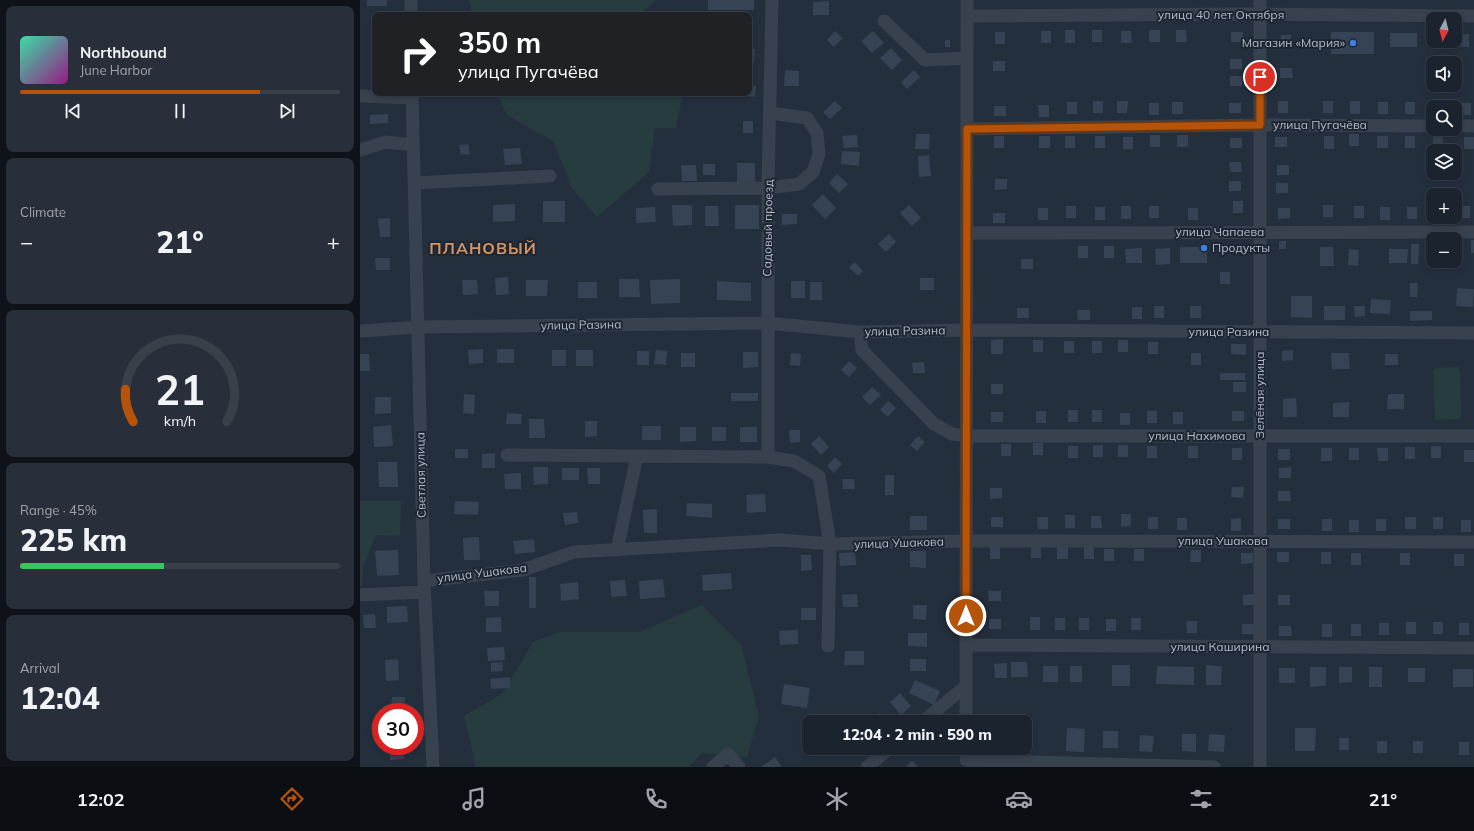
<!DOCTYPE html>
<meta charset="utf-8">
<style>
body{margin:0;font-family:Mulish,sans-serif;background:#282f3a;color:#f1f3f6;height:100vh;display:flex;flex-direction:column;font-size:15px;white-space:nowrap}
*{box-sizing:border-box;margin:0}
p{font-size:13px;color:#a0a4aa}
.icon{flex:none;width:22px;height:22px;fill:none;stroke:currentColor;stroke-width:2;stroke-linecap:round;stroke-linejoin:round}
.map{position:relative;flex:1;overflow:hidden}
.drawer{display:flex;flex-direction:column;gap:6px;padding:6px;background:#0f1319;width:360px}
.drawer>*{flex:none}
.top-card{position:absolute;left:12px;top:12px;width:380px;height:84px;border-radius:8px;box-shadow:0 2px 6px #0003,0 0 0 1px #39404a;background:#202124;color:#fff;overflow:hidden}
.needle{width:26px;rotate:187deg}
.tools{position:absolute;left:1066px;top:12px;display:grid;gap:8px}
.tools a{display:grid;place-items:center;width:36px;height:36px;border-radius:8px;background:#1b232e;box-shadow:0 2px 6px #0003,0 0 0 1px #39404a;font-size:20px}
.speed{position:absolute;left:12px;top:703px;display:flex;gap:8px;font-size:20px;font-weight:700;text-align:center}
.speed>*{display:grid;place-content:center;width:52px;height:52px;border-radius:50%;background:#1b232e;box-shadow:0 2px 6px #0003,0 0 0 1px #39404a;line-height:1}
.speed .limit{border:6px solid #d22;background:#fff;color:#111}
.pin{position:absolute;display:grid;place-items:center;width:34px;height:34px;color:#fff;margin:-17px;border:2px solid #fff;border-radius:50%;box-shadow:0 1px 4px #0007}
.me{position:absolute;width:44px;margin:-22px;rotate:0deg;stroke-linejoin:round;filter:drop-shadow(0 0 3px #0008)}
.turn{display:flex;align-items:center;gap:14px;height:84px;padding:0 20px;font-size:18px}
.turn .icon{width:52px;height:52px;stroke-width:2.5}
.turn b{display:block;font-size:28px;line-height:34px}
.big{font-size:30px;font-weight:800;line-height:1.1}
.drawer .card{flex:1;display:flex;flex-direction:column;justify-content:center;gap:6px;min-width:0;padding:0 14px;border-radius:8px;background:#282f3a}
.drawer .dial{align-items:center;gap:0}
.dial svg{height:104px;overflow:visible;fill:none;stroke:#39404a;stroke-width:7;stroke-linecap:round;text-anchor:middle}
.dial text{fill:#f1f3f6;stroke:none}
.song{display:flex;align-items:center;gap:12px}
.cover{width:48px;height:48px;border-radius:6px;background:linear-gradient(135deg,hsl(160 70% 55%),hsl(310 70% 35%))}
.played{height:4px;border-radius:2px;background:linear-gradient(90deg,#b45309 75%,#39404a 75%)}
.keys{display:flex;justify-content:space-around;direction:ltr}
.heat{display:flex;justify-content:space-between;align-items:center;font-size:22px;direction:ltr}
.charge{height:6px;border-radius:3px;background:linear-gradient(90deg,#34c759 45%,#39404a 0)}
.trip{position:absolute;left:442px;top:715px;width:230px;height:40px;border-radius:8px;background:#1b232e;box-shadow:0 2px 6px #0003,0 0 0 1px #39404a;font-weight:800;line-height:40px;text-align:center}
.menu{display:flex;height:64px;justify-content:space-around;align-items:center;background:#0b0e12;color:#a0a4aa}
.menu .icon{width:28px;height:28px}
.menu .selected{color:#b45309}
.menu b{font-size:18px;color:#f1f3f6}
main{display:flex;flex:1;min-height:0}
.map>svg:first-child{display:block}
</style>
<main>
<section class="drawer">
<div class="card">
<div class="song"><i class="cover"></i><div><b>Northbound</b><p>June Harbor</p></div></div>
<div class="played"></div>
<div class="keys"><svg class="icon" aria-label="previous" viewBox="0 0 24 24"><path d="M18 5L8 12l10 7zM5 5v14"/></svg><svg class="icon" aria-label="pause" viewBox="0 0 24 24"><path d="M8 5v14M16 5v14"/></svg><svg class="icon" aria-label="next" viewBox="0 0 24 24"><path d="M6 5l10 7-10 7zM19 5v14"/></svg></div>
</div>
<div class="card"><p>Climate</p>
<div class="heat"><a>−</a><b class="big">21°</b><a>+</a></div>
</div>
<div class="card dial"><svg viewBox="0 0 100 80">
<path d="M14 69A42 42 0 1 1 86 69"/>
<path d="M14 69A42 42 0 0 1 8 44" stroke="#b45309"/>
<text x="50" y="56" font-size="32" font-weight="700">21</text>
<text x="50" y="72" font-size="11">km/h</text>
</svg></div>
<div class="card"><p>Range · 45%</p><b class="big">225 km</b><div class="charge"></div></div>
<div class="card"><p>Arrival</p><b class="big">12:04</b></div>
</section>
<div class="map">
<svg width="1114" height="767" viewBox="0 0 1114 767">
<rect width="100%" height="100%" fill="#242f3e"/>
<path fill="#263c3f" d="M109,0H295L281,15H112Z
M137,93H323L316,128H295L289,172L237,217L211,187L194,142L147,115Z
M1098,367L1100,370L1101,417L1099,419L1076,420L1075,418L1073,370L1076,368Z
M0,501H41L40,536L16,535L4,564L2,586H0Z
M342,605L381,644L399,717L387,757L342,753L329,767H116L104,716L143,693L173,642L201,632H279Z"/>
<path fill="#364354" d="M7,0H27V6H7Z
M348,0H394V10H348Z
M469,1V15H453V2Z
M705,30H715V43H705Z
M732,30H742V42H732Z
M789,30H800V42H789Z
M816,30H826L827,42H816Z
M475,31L483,38L474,47L467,40Z
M513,31L524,43L512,53L501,41Z
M681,31H691V43H681Z
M761,31H771L772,43H761Z
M635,32H645V44H635Z
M871,32H883V42H871Z
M971,32H1014V54H971Z
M1030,33H1057V47H1030Z
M1095,34H1109V47H1085L1086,41H1095Z
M921,35H931V47H921Z
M585,40H590V47H585Z
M389,48L395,49L394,63H389Z
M531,48L542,60L532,70L520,58Z
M870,59H882V69H870Z
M633,61H645V71H633Z
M920,68H932L933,78H920Z
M425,70L439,71V86H424Z
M554,70L560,77L547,89L541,82Z
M870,76H882V86H870Z
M389,85L396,86L395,97L384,96V93H389Z
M475,101L482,108L470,119L463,112Z
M733,101H743V113H733Z
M757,101H768L767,113H757Z
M918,101H928V113H918Z
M963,101H973V113H963Z
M990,101H1000V114H990Z
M707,102H717V114H707Z
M812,102H823V114H812Z
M1018,102H1028V114H1018Z
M1045,102H1055V114H1045Z
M1075,102H1085V107H1075Z
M789,103H799V115H789Z
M869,103H881V113H869Z
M1101,103H1111V115H1101Z
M678,105H689V117H679Z
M634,106H646V116H634Z
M28,114V123L10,124V115Z
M383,121H393V133H383Z
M556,134H570L569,149H555Z
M989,134H999V146H989Z
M497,135L498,147L484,148L482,136Z
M790,135H800V147H790Z
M817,135H828V147H817Z
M634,136H644V148H634Z
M679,136H690V148H679Z
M705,136H715V148H705Z
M735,136H745V148H735Z
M964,136H974V149H964Z
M1017,136H1028V148H1017Z
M1045,136H1055V148H1045Z
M763,137H773V149H763Z
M915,137H927V147H915Z
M1073,137H1083V149H1073Z
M1104,137H1114V149H1104Z
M870,138H882V148H870Z
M108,144L110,154L101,155L99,145Z
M160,148L162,164L145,165L143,149Z
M482,151L500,152L499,166L481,164Z
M569,155L571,176L559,177L558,156Z
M869,162H881L882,172H870Z
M377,163H395V182H377Z
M343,164H355V175H343Z
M321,165H336L337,181H322Z
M917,165H929V175H917Z
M477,174L488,184L479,193L469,183Z
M635,179H647V189L635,190Z
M869,181H881V191H869Z
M916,183H928V193H916Z
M463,194L476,208L465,219L452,205Z
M183,201H205V222H183Z
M873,201H883V213H873Z
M155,204V221L133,222V205Z
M312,205H332V225L313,226Z
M375,205H399V229H375Z
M549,205L561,218L552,226L540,213Z
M963,205H973V217H963Z
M345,206H358L359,226H345Z
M706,206H716V218H706Z
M761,206H771V219H761Z
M789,206H799V218H789Z
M994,206H1004V218H994Z
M1100,206H1110V218H1100Z
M295,207L296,222L276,223V208Z
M735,207H745V220H735Z
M1020,207H1030V220H1020Z
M1047,207H1057V219H1047Z
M678,208H688V220H678Z
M828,208H838V220H828Z
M918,208H930V218L918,219Z
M633,213H645V223H633Z
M422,214H437V224L422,225Z
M30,218V237H20L18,219Z
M529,234L536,242L526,252L518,244Z
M1111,240H1114V253H1111Z
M919,241H926V249H919Z
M1051,244H1059L1058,264H1051Z
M718,246H728V258H718Z
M744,246H754V258H744Z
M820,247H847V263H820Z
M960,247H973L974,266H960Z
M782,248V263H766L765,249Z
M810,248V264L796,265L795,249Z
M1068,248H1073V261H1069Z
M989,249L999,250L998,266L988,265Z
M1029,249H1048L1047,263H1029Z
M15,258H30V270H16Z
M661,259H673V269H661Z
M495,262L503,271L498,276L489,267Z
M860,272H870V284H860Z
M148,277L149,294L136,295L135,278Z
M560,278H574V290H560Z
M259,279H279L280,297H259Z
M320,279V303L291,304L290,280Z
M102,280H117L118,294L103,295Z
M166,280H188L187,296H166Z
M357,281L391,283V301L357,300Z
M431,281H445V298H431Z
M218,282H237V298H218Z
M450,282H462V300H450Z
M1050,283H1058L1057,297H1050Z
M1097,288L1114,289L1113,307L1096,306Z
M931,296H952V318L931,317Z
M1011,299L1031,300L1030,314L1010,313Z
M794,306H804V318H794Z
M830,306H841V318H830Z
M964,306H985V320H964Z
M994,306H1005V316L995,317Z
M772,307H782V319H772Z
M657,308H669V318H657Z
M717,310H730V320H718Z
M1050,311H1072V320L1050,321Z
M643,339V354H631V340Z
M673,340H683V352H673Z
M758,340H768V352H758Z
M704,341H714V353H704Z
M732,341H742V353H732Z
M788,342H798V354H788Z
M871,344H886V355L871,354Z
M123,349V363L109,364L108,350Z
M137,349H154V363H137Z
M192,350H206V366H192Z
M216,350H233V366H216Z
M296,350L307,351L306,365L294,364Z
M933,350V360L922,361V351Z
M277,351H289V365H277Z
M383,352H398V367L383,368Z
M321,353H335V367H321Z
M431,353L441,354L440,366L430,365Z
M831,353H841V365H831Z
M971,353H989L990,369H972Z
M0,354H9L10,371H0Z
M1025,354H1038V365H1025Z
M489,361L497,368L489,377L481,370Z
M564,362L565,373H553L552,363Z
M860,373H885V380H860Z
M873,382H886V392H873Z
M631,384H643V394H631Z
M512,387L521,395L510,405L502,397Z
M371,393H398V401H371Z
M104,394L115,395L114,414L103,413Z
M1028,394H1044V409H1027Z
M15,397H31V413L15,414Z
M936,398L937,417H923V399Z
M528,401L536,408L528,417L520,410Z
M989,402V417H973V403Z
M708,410H718V422H708Z
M732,410H742V422H732Z
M676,411H686V423H676Z
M787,411H797V423H787Z
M872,411H884V421H872Z
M631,412H643V422H631Z
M813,412H823V424H813Z
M147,413L162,414L161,424H146Z
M760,413H770V425H760Z
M169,419H184L185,438H169Z
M225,421H237V436L225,437Z
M31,425L33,446L14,447L13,427Z
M282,426H301V440H282Z
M320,427H336V441L320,442Z
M352,427H366V441H352Z
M380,427H397V442H380Z
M429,430H440V442L430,443Z
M459,436L469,447L461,455L451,444Z
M558,436L565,442L557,451L550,445Z
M673,443H683V455H673Z
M641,444H651V456H641Z
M733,445H743V457H733Z
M758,445H768V457H758Z
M708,446H718V458H708Z
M787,446H797V458H787Z
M828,446H838V458H828Z
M1071,446H1081V458H1071Z
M1045,447H1055V459H1045Z
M872,448H882V460H872Z
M961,448H972V461H961Z
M989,448H999V460H989Z
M1017,448H1028V461H1018Z
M95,449H108V458H95Z
M918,449H930V460H918Z
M1104,450H1114V462H1104Z
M135,453V468H122V454Z
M475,457L482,464L474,473L467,466Z
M18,462H37L38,487H19Z
M173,467H188V484L174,485Z
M931,467V478H919V468Z
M202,468H219V480H202Z
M227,468H240V484H228Z
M161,473V489H145L144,474Z
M525,475H534V495H525Z
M482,479H494L495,489H483Z
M872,487H884L883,498L871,497Z
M630,488H642V498L630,499Z
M918,491H930L931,501H918Z
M405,494L406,512L387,513L386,495Z
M95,501L119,502L118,515L94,514Z
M327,503L352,504V518L326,516Z
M297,509V533H284L283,510Z
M217,512L218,523L205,525L203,513Z
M761,514H771V526L761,527Z
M705,515H715V528H705Z
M550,516H567V530H550Z
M731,516H741L742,528H731Z
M631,517H643V527H631Z
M677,517H688V529H678Z
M788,517H798V529H788Z
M1045,517H1056V529H1045Z
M1073,517H1083V529H1073Z
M817,518H827V530H817Z
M881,518V531H871V519Z
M918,519H930V529H918Z
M962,519H972V531H962Z
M1016,519H1026V531H1016Z
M989,520H999V532H989Z
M1101,520H1111V532H1101Z
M119,537L120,560H104L103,538Z
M174,539L175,552L155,554L153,541Z
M671,546H681V558H671Z
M724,546H734V559H724Z
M630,547H640V559H630Z
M697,547H708V559H697Z
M744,549H754V561H744Z
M774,549H784V561H774Z
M38,550L39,575L17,576L15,551Z
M831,550H841V562H830Z
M550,551H566V568L550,567Z
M495,552L496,565L480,566L479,553Z
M917,552H929V562H917Z
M961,552H971V564H961Z
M881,553H893V563L881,564Z
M991,553H1001V565H991Z
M1040,553H1050V565H1040Z
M1094,554H1104V566H1094Z
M441,555H451L452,570L441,571Z
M371,573L372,589L343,591L342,575Z
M169,577H176V608H169Z
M303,579L305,597L280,599L279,581Z
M265,580L267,596L251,597L250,581Z
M218,582L219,599L201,601L200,584Z
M124,591H139V606H125Z
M628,591H641V601H629Z
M497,594L498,607H483L482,595Z
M895,594V605H883V595Z
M918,595H930V605H918Z
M553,605H567L566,620L553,619Z
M47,606L48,622L27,623V607Z
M441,608H456V620H441Z
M15,614L16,628H4L3,615Z
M141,617L142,632H126V618Z
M670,617H680V630H670Z
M695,618H705V630H695Z
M719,618H729V630H719Z
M771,618H781V630H771Z
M629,619H641V629H629Z
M746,619H756V631H746Z
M826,621H837V633H827Z
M1046,622H1056V634H1046Z
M1073,622H1083V634H1073Z
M1019,623H1029V635H1019Z
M1099,623H1109V635H1099Z
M882,624H894V634H882Z
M962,624H972V637H962Z
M991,624H1001V636H991Z
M919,626H931L932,636H919Z
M438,630V644L420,645L419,631Z
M548,633H567V647L548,646Z
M144,647L145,660L128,661L127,648Z
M485,651H504V665H484Z
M38,659L39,680L26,681L25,660Z
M550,659H566V671H550Z
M142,662L143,671L131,672V663Z
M651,662H667L668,677H651Z
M647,663V678H635L634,664Z
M752,665H770V686H752Z
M846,665L862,666L861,685H846Z
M683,666H698V682H683Z
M710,666H722V682H710Z
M797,666L834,667V685L796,684Z
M950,667H966V686L950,687Z
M979,667H992V682L979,683Z
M1009,667H1022V687H1009Z
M919,668H935V683H919Z
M1048,668H1065V682H1048Z
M1093,669H1113V687H1093Z
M150,677V688L131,689L130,679Z
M555,680L580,691L574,705L549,693Z
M424,684L450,688L447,708L421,704Z
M540,693L551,706L541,715L530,702Z
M32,697H45L44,712H31Z
M519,713L528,722H509Z
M707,728L725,729L724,752L706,751Z
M935,728H956L955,751H935Z
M743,731H758V748H743Z
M822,734H836V752L822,751Z
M849,734L865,735L864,752L848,751Z
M780,735L794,736L792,752L779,751Z
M979,738H989V750H979Z
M1017,741H1027V753H1017Z
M1053,741H1063V753H1053Z
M1099,742H1109V755H1099Z
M30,746H43L44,759L30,760Z
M415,757L422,767H401Z
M552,761L558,767H546Z"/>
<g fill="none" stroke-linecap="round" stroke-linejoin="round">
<path stroke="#38414e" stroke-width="13" d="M51,0V15
M412,0L408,188V457L434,461L459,476L470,544L468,646
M607,16L882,14L1114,16
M524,21L565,60L607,58
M52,93L64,581L73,767
M0,96L52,98
M1095,126H1114
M607,129L900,125L1073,126
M0,150L26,142L53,145
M54,183L190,176
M298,189L408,188L439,184L453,172L459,154L457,133L447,118L410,113
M607,233L1114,232
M0,331L58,327L407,323L500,332L607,330L1114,333
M500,332L502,350L574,424L592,434L607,436H1114
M147,455L408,457
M257,550L277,456
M64,581L163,570L214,552L421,540L470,544L607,541L1114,542
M0,595L64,592
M606,645L1114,648
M562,722L606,686
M606,722L607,0
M606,760L854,767
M353,767L368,754L379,767
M507,767L530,748
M900,767V0"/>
</g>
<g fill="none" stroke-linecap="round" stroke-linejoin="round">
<defs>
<path id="route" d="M606,616L607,129L900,125V77"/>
</defs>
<use href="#route" stroke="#753606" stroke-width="10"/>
<use href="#route" stroke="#b45309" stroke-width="7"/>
</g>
<g fill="#3f7fe0" stroke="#1d2633" stroke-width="1.5">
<circle cx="993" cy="43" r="4"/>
<circle cx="844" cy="248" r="4"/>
</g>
<g text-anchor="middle" stroke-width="4" stroke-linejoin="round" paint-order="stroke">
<g font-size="12" fill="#b4bcc9" stroke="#1d2633">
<text x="861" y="19">улица 40 лет Октября</text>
<text x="960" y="129">улица Пугачёва</text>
<text transform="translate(408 228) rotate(-89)" y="4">Садовый проезд</text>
<text x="860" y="236">улица Чапаева</text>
<text transform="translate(221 325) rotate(-1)" y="4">улица Разина</text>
<text transform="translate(545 331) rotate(-1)" y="4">улица Разина</text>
<text x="869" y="336">улица Разина</text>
<text transform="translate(900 395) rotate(-90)" y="4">Зелёная улица</text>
<text x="837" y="440">улица Нахимова</text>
<text transform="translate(61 475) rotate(-91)" y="4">Светлая улица</text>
<text x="863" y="545">улица Ушакова</text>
<text transform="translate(539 543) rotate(-2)" y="4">улица Ушакова</text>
<text transform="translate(122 573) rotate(-7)" y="4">улица Ушакова</text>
<text x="860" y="651">улица Каширина</text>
</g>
<g font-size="12" fill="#b4bcc9" stroke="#1d2633" text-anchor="end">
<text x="985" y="47">Магазин «Мария»</text>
<text x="852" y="252" text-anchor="start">Продукты</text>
</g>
<g font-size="16" font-weight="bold" letter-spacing="1" fill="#d59563" stroke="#1d2633">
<text x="123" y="254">ПЛАНОВЫЙ</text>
</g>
</g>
</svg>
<div class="tools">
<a><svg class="needle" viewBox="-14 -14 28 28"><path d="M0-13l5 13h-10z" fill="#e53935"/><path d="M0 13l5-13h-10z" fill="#a0a4aa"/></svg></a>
<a><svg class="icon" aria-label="sound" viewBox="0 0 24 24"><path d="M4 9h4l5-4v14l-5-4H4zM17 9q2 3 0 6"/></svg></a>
<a><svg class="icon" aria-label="search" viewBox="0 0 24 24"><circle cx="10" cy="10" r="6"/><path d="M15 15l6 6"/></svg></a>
<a><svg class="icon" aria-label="layers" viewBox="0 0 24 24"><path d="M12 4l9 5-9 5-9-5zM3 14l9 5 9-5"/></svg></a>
<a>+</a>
<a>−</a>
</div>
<div class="speed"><div class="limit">30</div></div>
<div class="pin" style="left:900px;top:77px;background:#d93025"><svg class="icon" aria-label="arrive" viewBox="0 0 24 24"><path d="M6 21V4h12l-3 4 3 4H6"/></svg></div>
<svg class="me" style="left:606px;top:616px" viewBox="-20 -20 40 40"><circle r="17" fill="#b45309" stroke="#fff" stroke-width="3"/><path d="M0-11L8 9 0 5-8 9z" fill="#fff"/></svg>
<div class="trip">12:04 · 2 min · 590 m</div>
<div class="top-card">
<div class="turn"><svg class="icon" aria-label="right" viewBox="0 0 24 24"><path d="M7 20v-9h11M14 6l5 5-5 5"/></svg><div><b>350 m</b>улица Пугачёва</div></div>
</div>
</div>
</main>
<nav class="menu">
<b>12:02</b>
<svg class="icon selected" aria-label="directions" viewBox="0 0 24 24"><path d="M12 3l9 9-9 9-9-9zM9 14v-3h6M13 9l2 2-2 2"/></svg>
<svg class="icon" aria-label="music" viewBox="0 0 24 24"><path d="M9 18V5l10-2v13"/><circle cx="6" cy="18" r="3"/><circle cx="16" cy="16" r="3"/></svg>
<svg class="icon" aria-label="phone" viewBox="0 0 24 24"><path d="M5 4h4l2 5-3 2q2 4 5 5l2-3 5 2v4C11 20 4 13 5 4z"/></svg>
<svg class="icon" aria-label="climate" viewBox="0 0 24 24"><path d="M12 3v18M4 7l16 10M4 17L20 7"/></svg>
<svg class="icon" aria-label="car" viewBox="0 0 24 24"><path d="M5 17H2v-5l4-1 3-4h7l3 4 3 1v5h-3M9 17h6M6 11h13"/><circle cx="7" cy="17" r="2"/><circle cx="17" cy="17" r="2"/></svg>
<svg class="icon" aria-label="filters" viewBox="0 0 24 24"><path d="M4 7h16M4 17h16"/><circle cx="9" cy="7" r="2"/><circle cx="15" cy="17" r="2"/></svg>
<b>21°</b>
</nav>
